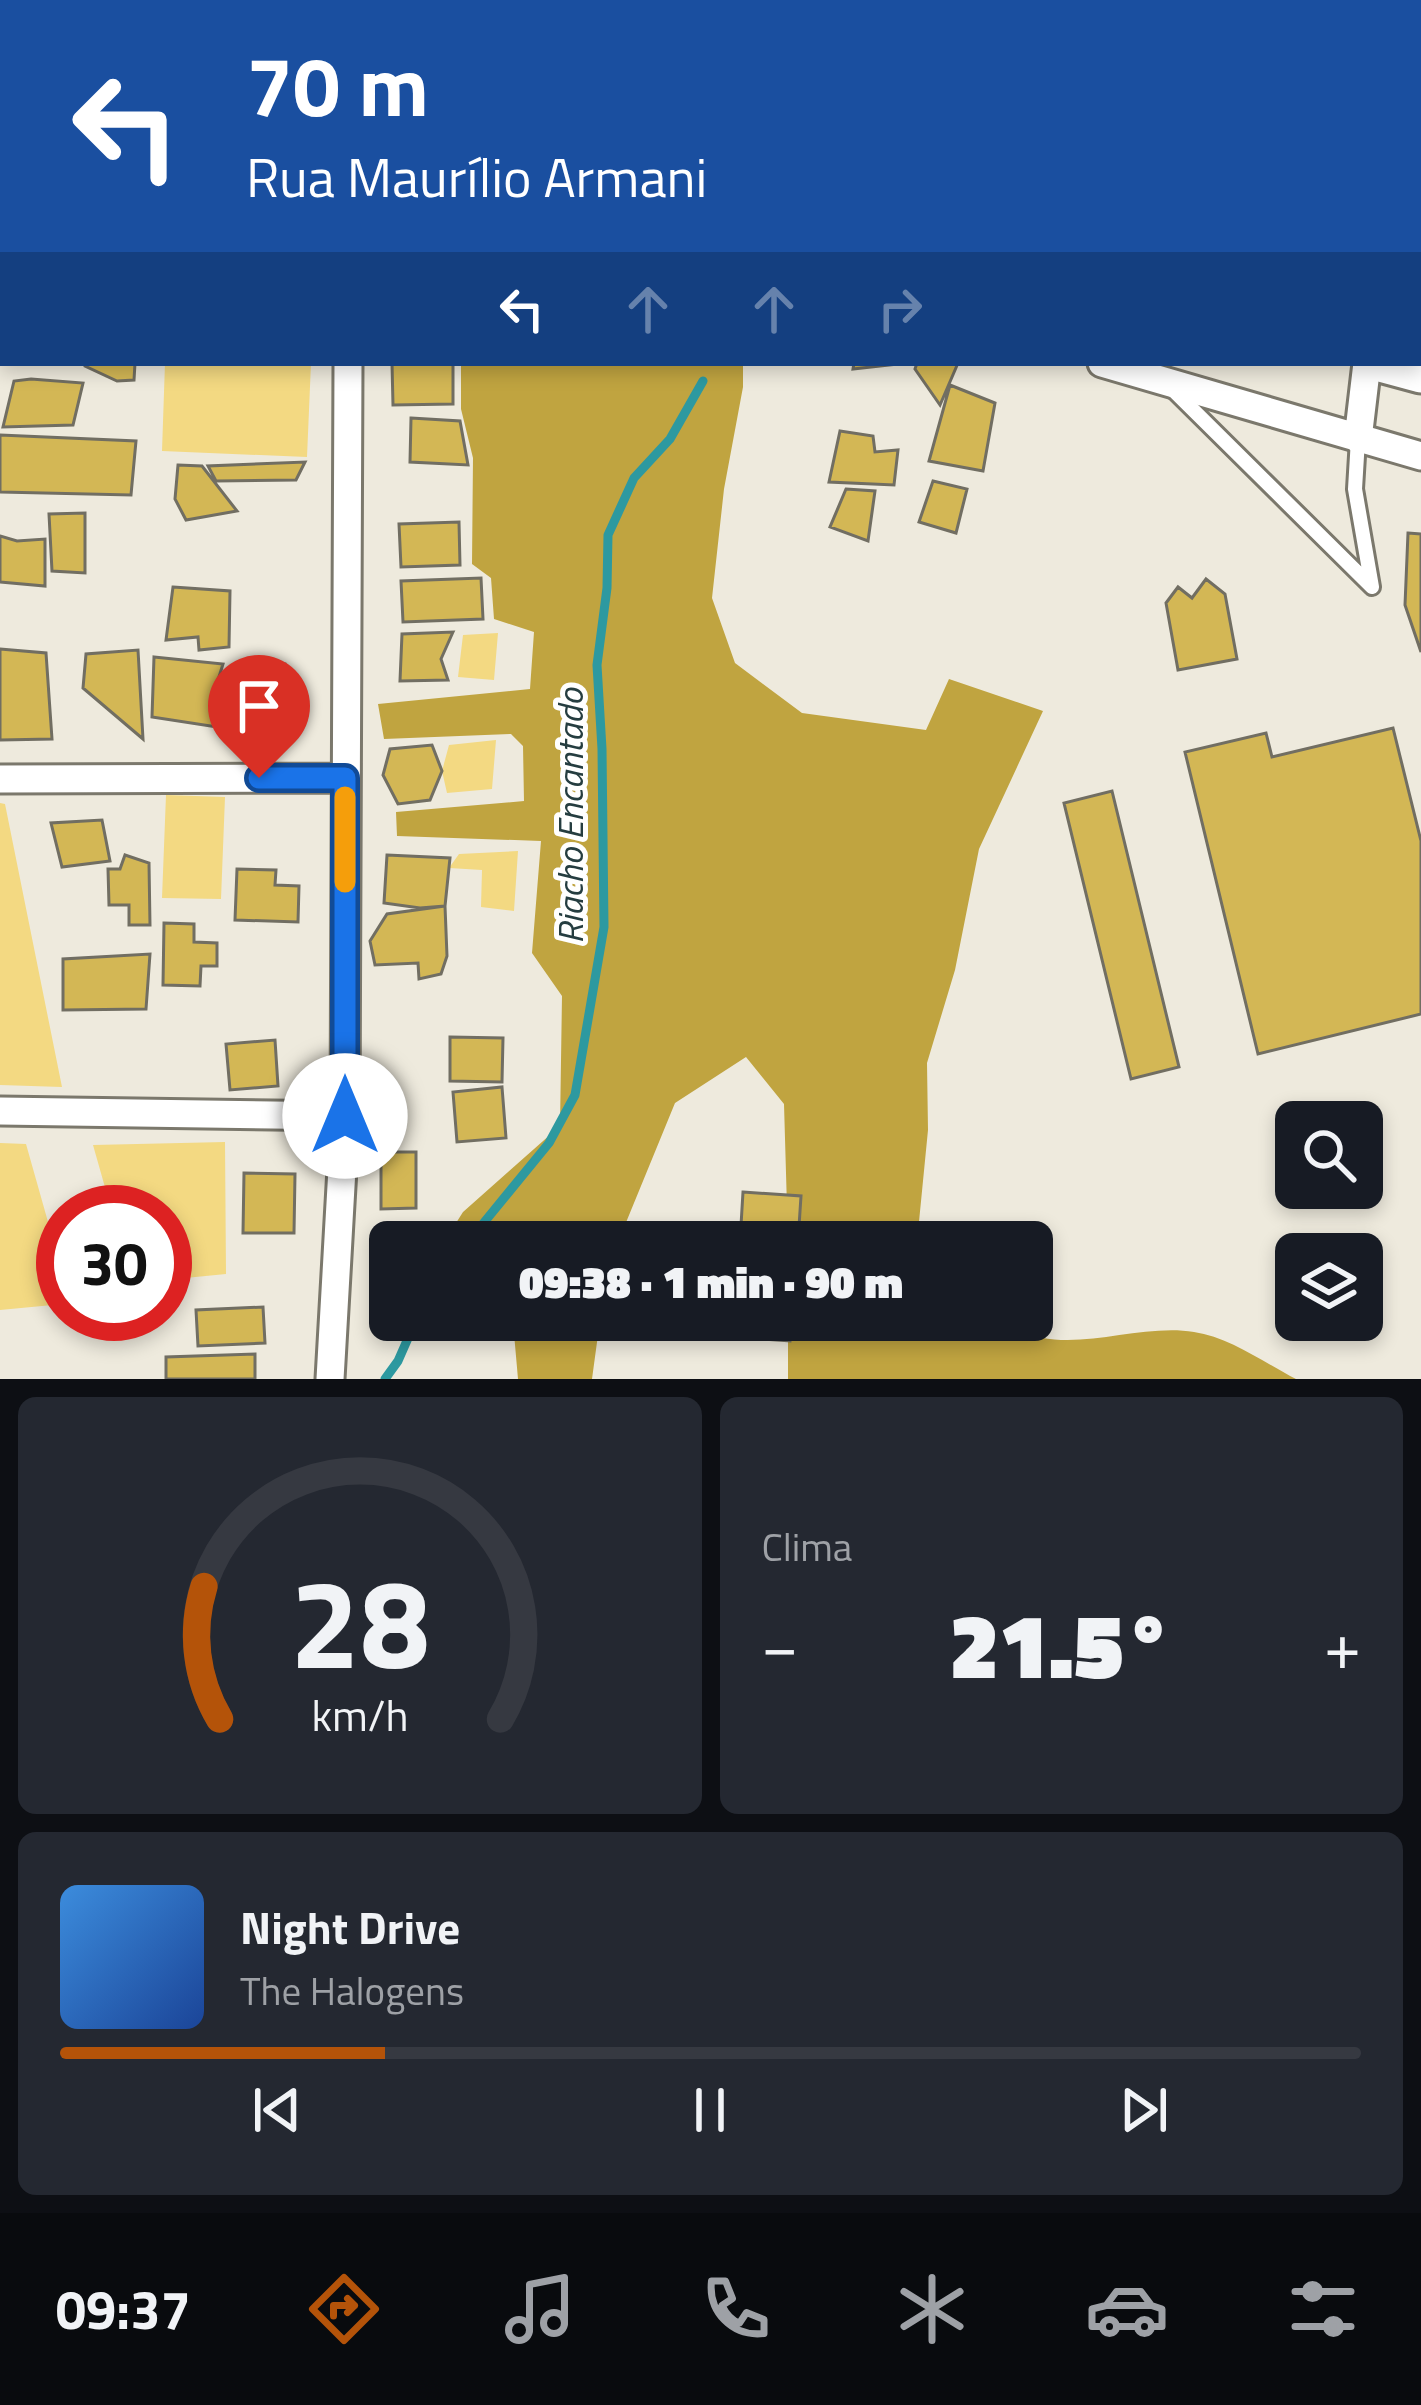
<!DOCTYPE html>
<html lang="pt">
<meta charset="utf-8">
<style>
body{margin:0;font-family:"Titillium Web",sans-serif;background:#242831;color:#f1f3f6;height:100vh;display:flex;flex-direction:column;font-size:45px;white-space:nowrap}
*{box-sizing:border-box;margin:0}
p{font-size:39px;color:#9ea1a6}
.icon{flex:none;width:66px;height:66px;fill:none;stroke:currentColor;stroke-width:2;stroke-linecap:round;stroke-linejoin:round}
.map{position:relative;height:1379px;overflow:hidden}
.sheet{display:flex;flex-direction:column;gap:18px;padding:18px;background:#0d0f14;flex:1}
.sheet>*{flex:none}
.guide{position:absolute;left:0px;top:0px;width:1422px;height:366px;box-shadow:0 6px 18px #0003;background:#1a4fa0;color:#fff;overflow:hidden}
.fabs{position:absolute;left:1275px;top:1101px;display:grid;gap:24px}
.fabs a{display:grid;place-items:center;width:108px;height:108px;border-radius:18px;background:#171b24;box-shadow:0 6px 18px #0003;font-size:60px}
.speed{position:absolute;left:36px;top:1185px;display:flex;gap:24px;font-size:60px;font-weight:700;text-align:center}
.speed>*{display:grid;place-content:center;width:156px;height:156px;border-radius:50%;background:#171b24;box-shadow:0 6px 18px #0003;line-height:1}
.speed .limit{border:18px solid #d22;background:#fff;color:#111}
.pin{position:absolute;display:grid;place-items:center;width:102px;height:102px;color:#fff;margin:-123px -51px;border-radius:50% 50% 50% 0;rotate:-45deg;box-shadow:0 0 12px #0007}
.pin .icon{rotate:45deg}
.me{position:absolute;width:132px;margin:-66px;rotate:0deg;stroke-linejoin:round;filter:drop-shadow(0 0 9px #0008)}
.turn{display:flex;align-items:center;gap:42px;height:252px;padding:0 48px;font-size:54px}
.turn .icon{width:156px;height:156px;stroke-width:2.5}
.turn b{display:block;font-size:84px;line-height:102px}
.lanes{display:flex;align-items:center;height:114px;padding:0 48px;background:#0003;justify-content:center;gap:60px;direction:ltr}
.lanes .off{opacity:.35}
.big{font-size:90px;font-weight:800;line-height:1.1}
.sheet .widget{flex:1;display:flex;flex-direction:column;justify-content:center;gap:18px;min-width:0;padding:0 42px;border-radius:18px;background:#242831}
.sheet .dial{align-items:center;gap:0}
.dial svg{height:312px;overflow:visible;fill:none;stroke:#363941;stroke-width:7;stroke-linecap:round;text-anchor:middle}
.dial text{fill:#f1f3f6;stroke:none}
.song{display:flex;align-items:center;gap:36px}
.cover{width:144px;height:144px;border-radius:18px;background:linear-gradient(135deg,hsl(210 70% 55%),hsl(220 70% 35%))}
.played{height:12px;border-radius:6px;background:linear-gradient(90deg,#b45309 25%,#363941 25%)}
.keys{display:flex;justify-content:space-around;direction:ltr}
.heat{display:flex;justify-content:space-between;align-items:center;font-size:66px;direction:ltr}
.sheet .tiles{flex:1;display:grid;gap:18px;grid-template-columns:1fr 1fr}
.widget:last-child{grid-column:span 2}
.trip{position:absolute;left:369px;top:1221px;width:684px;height:120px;border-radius:18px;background:#171b24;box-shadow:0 6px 18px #0003;font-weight:800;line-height:120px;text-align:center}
.dock{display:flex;height:192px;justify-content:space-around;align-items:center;background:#090b0e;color:#9ea1a6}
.dock .icon{width:84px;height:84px}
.dock .selected{color:#b45309}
.dock b{font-size:54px;color:#f1f3f6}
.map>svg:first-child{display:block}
</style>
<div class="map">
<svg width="1421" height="1379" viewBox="0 0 1421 1379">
<rect width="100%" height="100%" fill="#eeeadd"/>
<path fill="#f3d982" d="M165,363H311L307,457L162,451Z
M498,633L494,680L458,677L463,635Z
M496,740L492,789L447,793L442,771L449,745Z
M166,795L225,797L221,899L162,898Z
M0,803L5,804L62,1087L0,1085Z
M518,851L514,911L481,907L482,870L449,868L459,854Z
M225,1142L226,1274L165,1280V1212H112L93,1145Z
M0,1143L26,1144L63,1275V1304L0,1310Z"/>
<path fill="#c0a440" d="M0,0H31L3,3V182Z
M1209,0H1413L1209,3Z
M461,363H743V387L724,489L712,598L735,663L802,713L926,730L949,679L1043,711L979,849L955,970L927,1063L928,1130L917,1242H788L784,1104L746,1057L675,1103L618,1242H444L463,1212L560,1126L562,996L532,953L541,841L397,836L396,812L524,801L523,746L511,734L384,739L378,704L530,689L534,632L494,619L491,578L472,564L473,458L461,409Z
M467,1320H600L592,1379H518L513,1322Z
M788,1320H1002C1058,1363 1130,1322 1194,1332C1229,1337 1265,1363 1296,1379H788Z"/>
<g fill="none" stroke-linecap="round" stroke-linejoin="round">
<path stroke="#2d99a0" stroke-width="9" d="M1141,3L1144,0
M468,1242L549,1143L575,1095L604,927L602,749L597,665L607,588L608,535L634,478L670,439L703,381
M385,1379L398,1361L416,1320"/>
</g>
<path fill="#d3b755" stroke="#716e62" stroke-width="3" d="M85,363H135L134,380L117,381L85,366Z
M392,363H453V404L393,405Z
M854,363H907L853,369Z
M917,363H958L940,405L915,369Z
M31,379L83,383L73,425L3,427L14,381Z
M950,385L995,403L983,471L929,461Z
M411,418L460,421L468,465L410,462Z
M840,431L873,436L875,452L898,450L894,485L829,482Z
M0,435L136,441L131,495L0,492Z
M305,462L296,480L216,481L208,466Z
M178,465L202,466L237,511L186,520L175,499Z
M933,481L967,489L956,533L919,522Z
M846,489L875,491L868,541L830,527Z
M85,513V573L52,571L49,514Z
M459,522L460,565L401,567L399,524Z
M1408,533L1421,534V652L1405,605Z
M0,536L17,541L45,539V586L0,582Z
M481,578L483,619L403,622L401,581Z
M1206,579L1225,594L1237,659L1178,670L1166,603L1178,587L1192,598Z
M173,587L230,591L229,647L199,650L198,637L166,640Z
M453,632L441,659L448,680L400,681L402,634Z
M0,649L46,653L52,739L0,740Z
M138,650L143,739L83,688L86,654Z
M154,657L223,664L214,693L217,727L152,717Z
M285,664L294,736L236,728L234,707L245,701L241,665Z
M1393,728L1421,841V1014L1258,1054L1185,752L1266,733L1272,757Z
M432,745L442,771L430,800L398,804L383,775L390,749Z
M1112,791L1179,1067L1131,1079L1064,803Z
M102,820L110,861L62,867L51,823Z
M125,855L149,863L150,925H129V905H109L108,869H120Z
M387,855L450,858L445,906L420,908L384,903Z
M237,869L276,870L275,885L299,886L298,922L235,920Z
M445,906L447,956L441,974L419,979L418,963L375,965L370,941L387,914Z
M164,923L194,924V942L217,943V966H201L200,986L163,985Z
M150,954L146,1009L63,1010V959Z
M450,1037L503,1038L502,1082L450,1081Z
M275,1040L278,1086L230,1090L226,1044Z
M502,1087L506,1138L457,1142L453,1092Z
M381,1152H416V1208L381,1209Z
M244,1173L295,1174L294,1233H243Z
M743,1192L801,1196L798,1242H740Z
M263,1307L265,1343L198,1346L196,1310Z
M734,1320H792L790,1341L733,1337Z
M255,1354V1379H166V1357Z"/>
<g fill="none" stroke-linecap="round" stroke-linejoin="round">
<defs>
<path id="service" d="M1189,0L1190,3
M1170,387L1372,587
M1358,439L1355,489L1372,587"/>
<path id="minor" d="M957,0V3
M0,224H3
M1419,341L1421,342
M1102,363L1421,456
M1358,439L1367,363
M0,779L345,778
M0,1111L345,1116
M330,1379L345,1116L348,363"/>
<path id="secondary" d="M327,0L334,3
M1384,363L1421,373"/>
</defs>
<use href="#service" stroke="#7b786c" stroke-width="20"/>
<use href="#minor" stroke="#7b786c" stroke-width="33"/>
<use href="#secondary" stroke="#7b786c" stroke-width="45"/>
<use href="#service" stroke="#fff" stroke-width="14"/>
<use href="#minor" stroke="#fff" stroke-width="27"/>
<use href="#secondary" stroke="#fff" stroke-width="39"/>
</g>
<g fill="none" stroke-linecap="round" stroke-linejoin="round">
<defs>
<path id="route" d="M259,778H345V1116"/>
</defs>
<use href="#route" stroke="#114b97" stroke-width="30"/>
<use href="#route" stroke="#1a73e8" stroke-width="21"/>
<path stroke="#f59e0b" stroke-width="21" d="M345,797V882"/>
</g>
<g text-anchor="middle" stroke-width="10" stroke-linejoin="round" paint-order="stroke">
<g font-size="36" font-style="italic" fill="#253d40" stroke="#fff">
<text transform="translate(570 816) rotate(-90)" y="13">Riacho Encantado</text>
</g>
</g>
</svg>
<div class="fabs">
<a><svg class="icon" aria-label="search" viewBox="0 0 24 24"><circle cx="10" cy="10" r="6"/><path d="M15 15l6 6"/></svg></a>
<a><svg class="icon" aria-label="layers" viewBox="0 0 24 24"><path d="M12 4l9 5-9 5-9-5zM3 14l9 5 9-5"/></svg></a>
</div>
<div class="speed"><div class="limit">30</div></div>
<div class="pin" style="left:259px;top:778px;background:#d93025"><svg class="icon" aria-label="arrive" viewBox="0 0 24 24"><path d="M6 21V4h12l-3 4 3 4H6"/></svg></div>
<svg class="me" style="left:345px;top:1116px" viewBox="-20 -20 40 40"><circle r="19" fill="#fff"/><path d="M0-13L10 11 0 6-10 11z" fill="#1a73e8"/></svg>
<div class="trip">09:38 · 1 min · 90 m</div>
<div class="guide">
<div class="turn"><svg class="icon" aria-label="left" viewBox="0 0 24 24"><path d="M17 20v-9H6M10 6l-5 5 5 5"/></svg><div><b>70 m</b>Rua Maurílio Armani</div></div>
<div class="lanes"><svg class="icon" aria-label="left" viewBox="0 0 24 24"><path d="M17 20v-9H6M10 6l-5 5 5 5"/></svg><svg class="icon off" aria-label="ahead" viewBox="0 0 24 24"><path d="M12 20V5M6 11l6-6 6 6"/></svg><svg class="icon off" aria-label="ahead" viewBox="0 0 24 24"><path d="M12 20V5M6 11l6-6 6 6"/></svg><svg class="icon off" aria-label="right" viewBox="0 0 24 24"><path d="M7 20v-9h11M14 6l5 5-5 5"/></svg></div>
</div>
</div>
<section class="sheet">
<div class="tiles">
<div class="widget dial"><svg viewBox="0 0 100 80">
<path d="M14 69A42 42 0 1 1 86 69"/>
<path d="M14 69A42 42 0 0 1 10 35" stroke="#b45309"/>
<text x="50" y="56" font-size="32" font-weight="700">28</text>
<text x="50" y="72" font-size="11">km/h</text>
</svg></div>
<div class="widget"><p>Clima</p>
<div class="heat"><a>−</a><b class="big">21.5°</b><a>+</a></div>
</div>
<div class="widget">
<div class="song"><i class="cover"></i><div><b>Night Drive</b><p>The Halogens</p></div></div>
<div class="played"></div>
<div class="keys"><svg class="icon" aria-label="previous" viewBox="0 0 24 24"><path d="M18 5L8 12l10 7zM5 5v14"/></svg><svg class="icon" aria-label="pause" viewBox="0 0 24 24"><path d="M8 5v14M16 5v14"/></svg><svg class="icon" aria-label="next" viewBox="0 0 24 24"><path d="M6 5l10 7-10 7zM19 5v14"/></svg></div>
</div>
</div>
</section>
<nav class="dock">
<b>09:37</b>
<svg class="icon selected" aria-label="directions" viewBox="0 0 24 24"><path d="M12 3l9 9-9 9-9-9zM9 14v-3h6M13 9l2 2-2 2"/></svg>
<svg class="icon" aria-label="music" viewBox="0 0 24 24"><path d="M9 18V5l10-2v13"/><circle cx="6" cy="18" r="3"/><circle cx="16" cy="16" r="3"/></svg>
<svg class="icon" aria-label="phone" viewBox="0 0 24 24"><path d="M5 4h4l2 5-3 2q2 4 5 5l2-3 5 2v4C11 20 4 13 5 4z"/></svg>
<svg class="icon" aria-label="climate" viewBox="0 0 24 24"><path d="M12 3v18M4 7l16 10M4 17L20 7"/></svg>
<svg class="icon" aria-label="car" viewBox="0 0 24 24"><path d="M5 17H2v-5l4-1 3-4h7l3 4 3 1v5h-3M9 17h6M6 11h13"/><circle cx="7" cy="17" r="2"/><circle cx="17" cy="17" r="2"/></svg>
<svg class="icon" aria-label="filters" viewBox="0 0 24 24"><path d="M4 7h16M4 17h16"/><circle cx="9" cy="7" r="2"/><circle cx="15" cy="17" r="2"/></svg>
</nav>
